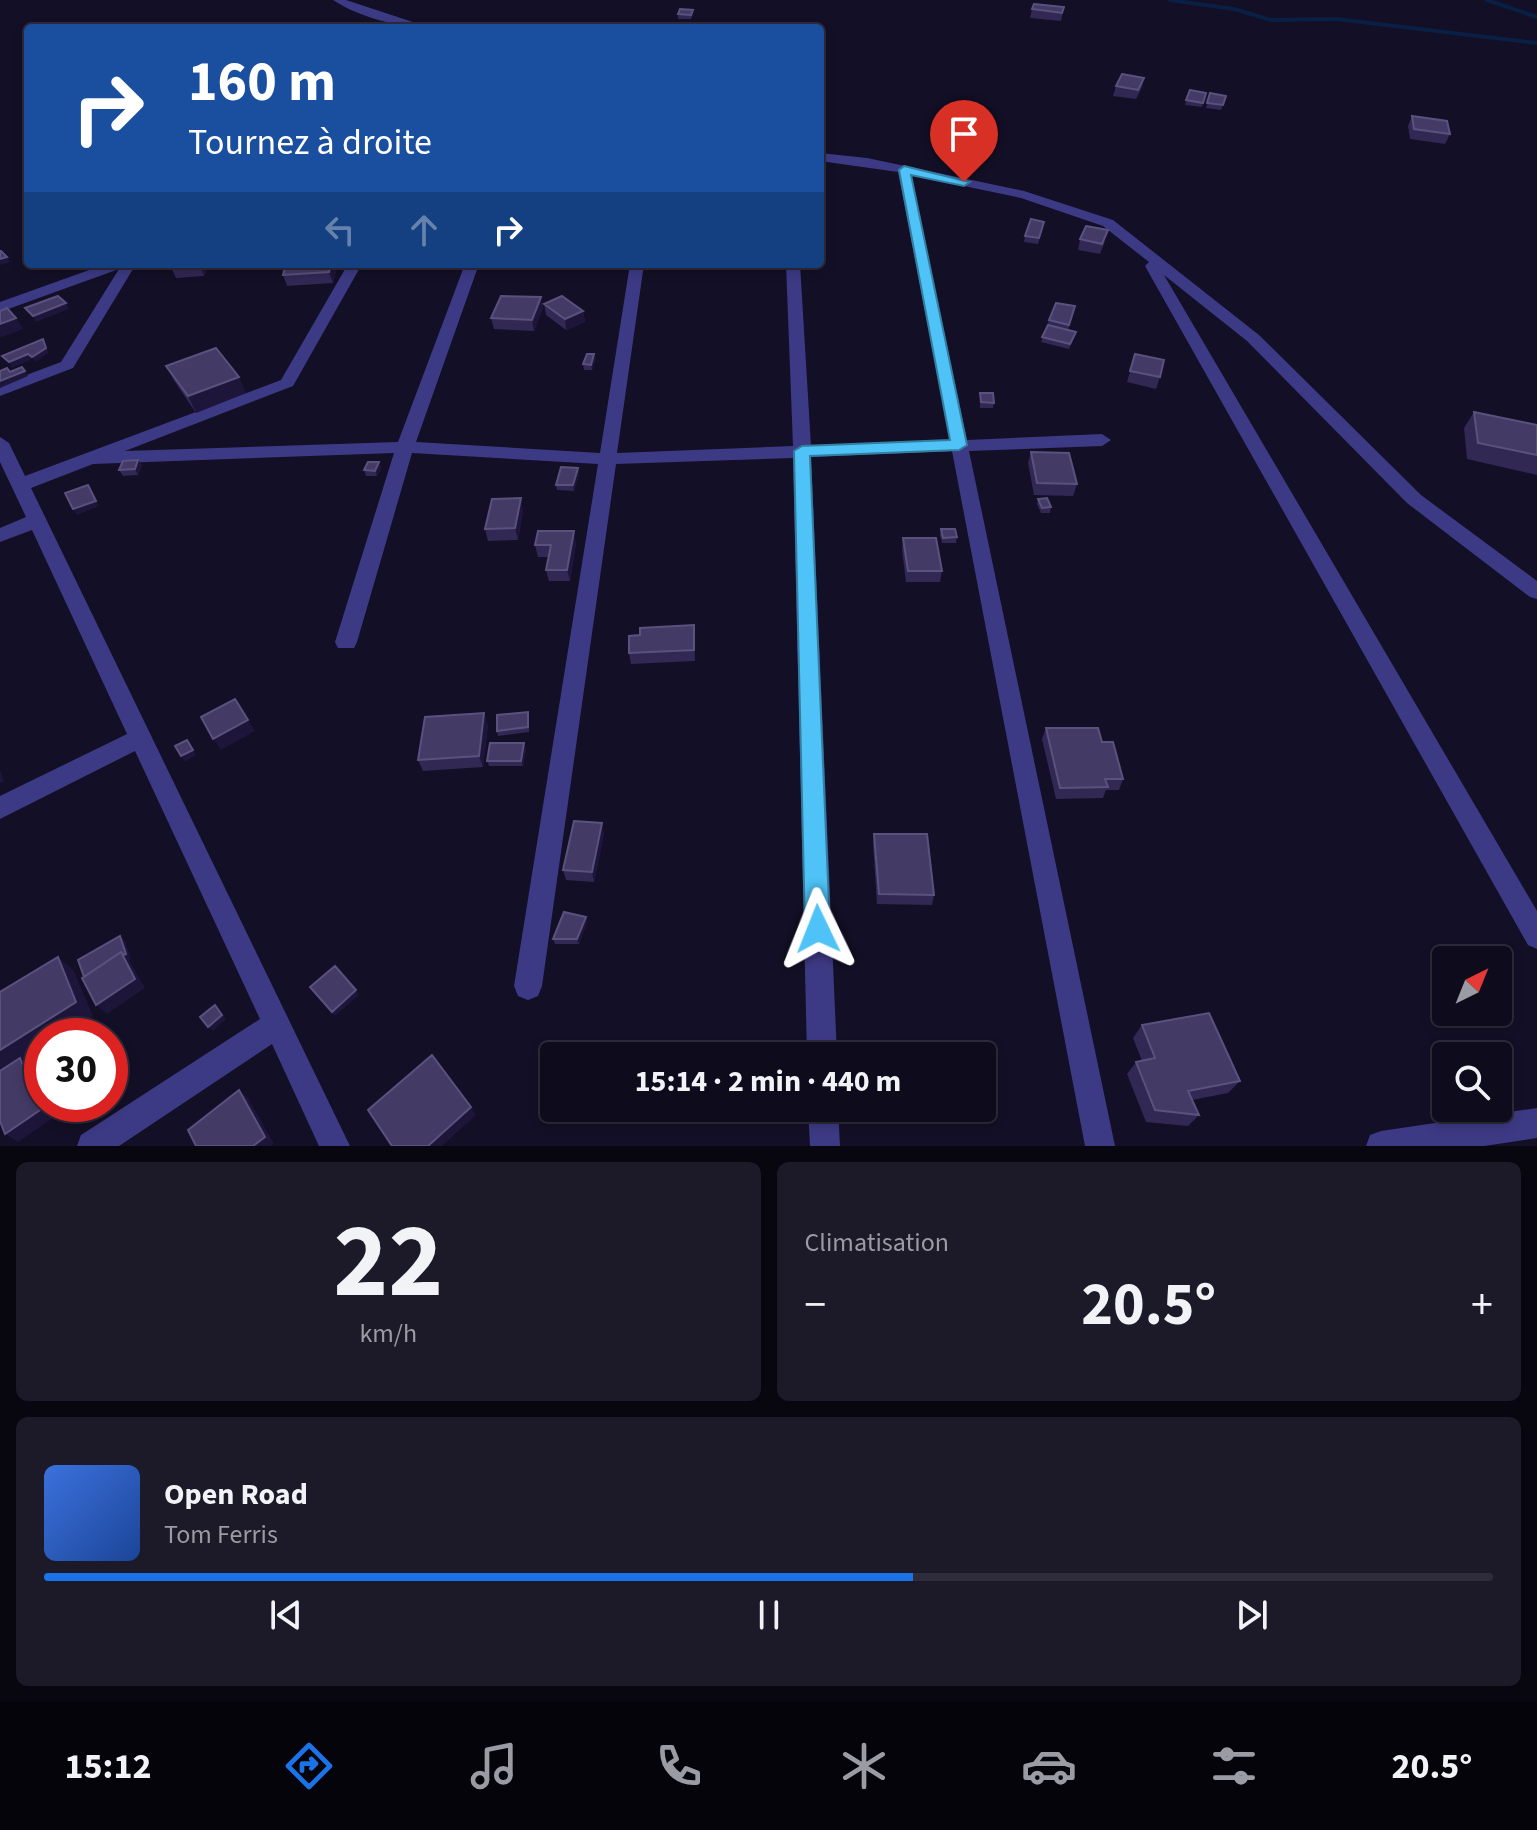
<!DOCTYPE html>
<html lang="fr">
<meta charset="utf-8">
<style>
body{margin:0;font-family:"Source Sans 3",sans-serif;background:#1c1929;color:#f1f3f6;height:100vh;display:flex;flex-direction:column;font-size:30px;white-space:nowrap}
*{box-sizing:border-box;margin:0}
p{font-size:26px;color:#9b9ba3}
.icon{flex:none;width:44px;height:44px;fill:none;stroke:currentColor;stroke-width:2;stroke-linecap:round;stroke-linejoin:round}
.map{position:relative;height:1146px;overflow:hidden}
.sheet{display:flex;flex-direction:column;gap:16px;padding:16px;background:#08060f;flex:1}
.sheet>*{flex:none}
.hud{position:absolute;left:24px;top:24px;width:800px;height:244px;border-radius:8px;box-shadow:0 4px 12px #0003,0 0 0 2px #2e2b3b;background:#1a4fa0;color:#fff;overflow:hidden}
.needle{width:52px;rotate:43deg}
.buttons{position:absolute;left:1432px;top:946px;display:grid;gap:16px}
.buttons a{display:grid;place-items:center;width:80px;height:80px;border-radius:8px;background:#0e0b1c;box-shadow:0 4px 12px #0003,0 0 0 2px #2e2b3b;font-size:40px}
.speed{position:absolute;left:24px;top:1018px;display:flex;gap:16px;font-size:40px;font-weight:700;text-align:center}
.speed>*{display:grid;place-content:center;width:104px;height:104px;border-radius:50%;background:#0e0b1c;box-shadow:0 4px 12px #0003,0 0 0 2px #2e2b3b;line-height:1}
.speed .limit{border:12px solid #d22;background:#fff;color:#111}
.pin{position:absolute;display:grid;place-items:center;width:68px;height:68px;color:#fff;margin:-82px -34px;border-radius:50% 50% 50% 0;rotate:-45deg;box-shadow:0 0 8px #0007}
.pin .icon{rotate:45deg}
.me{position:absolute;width:88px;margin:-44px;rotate:358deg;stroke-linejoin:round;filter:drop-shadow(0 0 6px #0008)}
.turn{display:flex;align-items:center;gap:28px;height:168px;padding:0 32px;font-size:36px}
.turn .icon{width:104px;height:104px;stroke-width:2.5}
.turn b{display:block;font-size:56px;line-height:68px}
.lanes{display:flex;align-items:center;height:76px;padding:0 32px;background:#0003;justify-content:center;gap:40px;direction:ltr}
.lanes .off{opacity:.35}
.big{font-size:60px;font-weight:700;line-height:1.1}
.sheet .card{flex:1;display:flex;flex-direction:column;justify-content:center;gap:12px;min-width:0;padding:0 28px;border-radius:12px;background:#1c1929}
.sheet .dial{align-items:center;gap:0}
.dial b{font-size:104px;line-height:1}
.song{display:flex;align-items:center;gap:24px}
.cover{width:96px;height:96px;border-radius:12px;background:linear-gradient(135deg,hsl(220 70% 55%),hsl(220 70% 35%))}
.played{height:8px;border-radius:4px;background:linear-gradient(90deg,#1a73e8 60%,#2e2b3b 60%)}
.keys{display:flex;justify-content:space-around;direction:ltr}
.heat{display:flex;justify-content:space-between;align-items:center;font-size:44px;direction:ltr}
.sheet .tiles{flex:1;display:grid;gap:16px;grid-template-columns:1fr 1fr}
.card:last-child{grid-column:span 2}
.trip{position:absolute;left:540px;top:1042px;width:456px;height:80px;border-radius:8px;background:#0e0b1c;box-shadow:0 4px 12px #0003,0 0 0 2px #2e2b3b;font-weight:700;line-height:80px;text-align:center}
.dock{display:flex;height:128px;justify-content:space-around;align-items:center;background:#06040b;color:#9b9ba3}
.dock .icon{width:56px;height:56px}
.dock .current{color:#1a73e8}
.dock b{font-size:36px;color:#f1f3f6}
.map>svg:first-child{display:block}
</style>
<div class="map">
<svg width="1537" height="1146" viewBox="0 0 1537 1146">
<rect width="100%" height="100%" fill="#130f26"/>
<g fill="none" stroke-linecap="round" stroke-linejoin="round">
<path stroke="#0a1f44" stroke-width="4" d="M1170,0L1234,9L1271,20L1336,19L1537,43
M1487,0L1537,17"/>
<path fill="#3d3a85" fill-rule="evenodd" d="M333,0H346L431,28C401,28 358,17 333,0Z
M820,153L867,158L1024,191L1113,220L1259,335L1421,495L1537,581V599L1530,597L1407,503L1247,341L1164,275L1537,911V949L1528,945L1145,266L1149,262L1103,226L1021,198L911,175L967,440L1102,434L1111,440L1102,446L969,451L1115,1146H1085L952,451L811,457L837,1056H807L793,458L616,464L542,986L538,996L528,1000L518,996L514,986L598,464L412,453L357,642L354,648H338L335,642L394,453L93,464L31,488L350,1146H319L272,1044L119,1146H77L81,1135L260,1019L135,751L0,819V796L127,734L32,530L0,542V528L26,517L0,462V437L9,443L25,476L281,380L348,264H362L293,386L125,451L398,442L465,264H479L416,442L600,453L630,264H644L617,453L793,446L786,264H800L811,446L950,440L898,172L820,161Z
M106,264H136L73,368L0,396V385L61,362L119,269L0,312V302Z
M808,1108H838L840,1146H810Z
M1537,1108V1138L1484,1146H1366L1370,1135L1381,1131Z"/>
</g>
<path fill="#312854" d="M1064,7L1061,21L1030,18L1032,9Z
M693,10V14L691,19H678V14Z
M1144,78L1142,87L1136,99L1113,96L1116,86Z
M1190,90L1206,93L1202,107L1185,105Z
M1210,93L1226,96L1221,110L1206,108Z
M1412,116L1450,134L1445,144L1410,139L1408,126Z
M1043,227L1038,244L1024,242L1025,236Z
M1080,239L1105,241L1100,254L1078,250Z
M173,264H210L204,276L176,278L171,267Z
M652,264H665V270H653Z
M336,271L333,283L287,286L283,275Z
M544,304L583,311L585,322L566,330L546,315Z
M1075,306L1068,330L1076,332L1069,349L1041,342L1049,320Z
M543,308L534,331L494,329L491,318Z
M594,354L595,360L592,370H584L583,364Z
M1135,354L1160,377L1156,389L1127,382Z
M166,366L246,393L196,413L175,382Z
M980,393L994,403L993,408H980Z
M1474,412L1537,425V475L1467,459L1464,428Z
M1031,452L1077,484L1073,496L1034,495L1028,463Z
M138,460L142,465L138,475L123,476L119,470Z
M379,462L381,468L377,476H366L364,470Z
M578,468L579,474L574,491L557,490L556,485Z
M1038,499L1051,507L1050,513H1041L1037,504Z
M523,510L518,540L488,541L485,529Z
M941,529L957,537L956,543H942L940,535Z
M903,538L942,571L940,582H906L902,550Z
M576,543L570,581H549L546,570L549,557H538L535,545Z
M694,625L695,661L631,664L629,653Z
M528,712L529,718V732L498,736L497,731Z
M488,724L483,767L423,771L418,760Z
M1046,728L1102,742L1123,779L1119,790H1106L1103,798L1056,799L1042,739Z
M526,748L523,766H489L487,761Z
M604,833L594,882L566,880L563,870Z
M874,834L934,895L932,905L877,904L873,844Z
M586,917L587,922L579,944H555L553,939Z
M1142,1025L1240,1081L1228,1093L1192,1100L1199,1115L1188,1126L1146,1122L1127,1074L1136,1062L1142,1061L1133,1038Z"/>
<path fill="#1d163a" d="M7,257L10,262L0,265V259Z
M200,264H210L204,276L200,265Z
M331,264H333L336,271L333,283L329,272Z
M541,297L543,308L534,331L532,320Z
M66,303L69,309L36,322L33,316Z
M583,311L585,322L566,330L565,319Z
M16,318L23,329L0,338V324Z
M43,339L49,353L35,362L32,357Z
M28,354L32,359L12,368L9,362Z
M594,354L595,360L592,370L591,365Z
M25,371L28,376L0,388V381Z
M239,377L246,393L196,413L188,396Z
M138,460L142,465L138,475L135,469Z
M379,462L381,468L377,476L375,471Z
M578,468L579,474L574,491L573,485Z
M88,485L99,506L77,515L73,509Z
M521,498L523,510L518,540L515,528Z
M574,531L576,543L570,581L567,570Z
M484,713L488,724L483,767L479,756Z
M248,720L255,731L221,750L213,739Z
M187,740L196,755L185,762L181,756Z
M524,743L526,748L523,766L521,761Z
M0,770L4,781L0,783Z
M602,823L604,833L594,882L592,872Z
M586,917L587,922L579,944L577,939Z
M120,936L125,941L131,959L129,960L145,988L107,1014L96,1005L121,952Z
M58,957L74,971L93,1016L60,1036H42V1048L22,1060L32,1067L42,1092V1104H47L53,1118L18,1142L5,1134L0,1074V1050Z
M356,990L359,995L335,1016L332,1012Z
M215,1005L226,1019L213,1031L208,1027Z
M87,1027L98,1036H90Z
M239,1090L248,1098L274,1144L271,1146H253Z
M471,1107L476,1115L442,1146H428Z"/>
<path fill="#433a66" stroke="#5a527e" stroke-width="2" d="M1034,4L1064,7L1062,13L1032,9Z
M680,9L693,10L691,15L678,14Z
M1122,74L1144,78L1138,90L1116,86Z
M1190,90L1206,93L1203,103L1186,100Z
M1210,93L1226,96L1223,105L1207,103Z
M1412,116L1447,121L1450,134L1414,129Z
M1031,219L1044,222L1039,238L1025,236Z
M1086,226L1108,230L1102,244L1080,239Z
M0,251H1L7,257L0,259Z
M173,264H200V265L171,267Z
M286,264H331L329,272L283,275Z
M58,296L66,303L33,316L25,308Z
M501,296L541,297L532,320L491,318Z
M562,296L583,311L565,319L544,304Z
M1056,303L1075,306L1069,325L1049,320Z
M7,308L16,318L0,324V311Z
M1048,325L1076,332L1070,344L1042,337Z
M43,339L46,348L32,357L28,354L9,362L2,356Z
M216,348L239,377L188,396L166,366Z
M587,354H594L591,365L583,364Z
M1135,354L1164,360L1160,377L1130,371Z
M22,367L25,371L0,381V371L7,368L10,372Z
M980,393H993L994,403L981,402Z
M1474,412L1537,425V455L1478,443Z
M1031,452L1069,453L1077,484L1037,483Z
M138,460L135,469L119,470L123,461Z
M368,462H379L375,471L364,470Z
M561,467L578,468L573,485H556Z
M88,485L96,501L73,509L65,493Z
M521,498L515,528L485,529L492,499Z
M1047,498L1051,507L1042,508L1038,499Z
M941,529H955L957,537L943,538Z
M538,531H574L567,570H546L551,545H535Z
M903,538H936L942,571H908Z
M694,625V650L629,653V636L640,635V628Z
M235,699L248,720L213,739L201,717Z
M528,712V727L497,731V715Z
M484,713L479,756L418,760L425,717Z
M1046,728H1098L1102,742H1113L1123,779H1105L1108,787L1060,788Z
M187,740L193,750L181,756L175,746Z
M490,743H524L521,761H487Z
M574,821L602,823L592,872L563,870Z
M874,834H927L934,895L879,894Z
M564,912L586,917L577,939H553Z
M120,936L126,954L124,955L121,952L84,977L78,960Z
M121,952L135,979L96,1005L82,978Z
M58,957L76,1002L0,1050V992Z
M335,966L356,990L332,1012L310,987Z
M215,1005L222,1015L208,1027L200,1017Z
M1209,1013L1240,1081L1188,1091L1199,1115L1155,1110L1136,1062L1155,1058L1142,1025Z
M87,1027L90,1036H73Z
M432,1055L471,1107L428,1146H392L368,1110Z
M20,1058L40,1110L5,1134L0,1121V1071Z
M239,1090L265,1137L253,1146H196L188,1130Z"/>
<path fill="#4fc3f7" stroke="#337fa1" stroke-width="2" d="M904,166L970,182L964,186L911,175L967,445L959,450L810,456L830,929L826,937L818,940L809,937L805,929L794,451L802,446L950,440L899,170Z"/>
</svg>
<div class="buttons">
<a><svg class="needle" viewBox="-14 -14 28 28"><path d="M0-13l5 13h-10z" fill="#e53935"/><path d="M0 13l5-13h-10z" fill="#9b9ba3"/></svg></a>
<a><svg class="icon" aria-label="search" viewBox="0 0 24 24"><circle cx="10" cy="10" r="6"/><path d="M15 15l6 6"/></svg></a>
</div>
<div class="speed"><div class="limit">30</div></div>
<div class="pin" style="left:964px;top:182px;background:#d93025"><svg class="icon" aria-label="arrive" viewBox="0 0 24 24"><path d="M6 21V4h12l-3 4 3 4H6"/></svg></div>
<svg class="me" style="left:818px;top:929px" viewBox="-20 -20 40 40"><path d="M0-17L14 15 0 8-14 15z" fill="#4fc3f7" stroke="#fff" stroke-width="4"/></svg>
<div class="trip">15:14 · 2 min · 440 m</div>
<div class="hud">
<div class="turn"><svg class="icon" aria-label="right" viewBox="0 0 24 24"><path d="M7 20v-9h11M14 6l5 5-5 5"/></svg><div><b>160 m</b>Tournez à droite</div></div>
<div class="lanes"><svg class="icon off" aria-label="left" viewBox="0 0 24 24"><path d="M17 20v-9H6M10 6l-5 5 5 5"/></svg><svg class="icon off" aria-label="ahead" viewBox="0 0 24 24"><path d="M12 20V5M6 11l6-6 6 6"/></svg><svg class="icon" aria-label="right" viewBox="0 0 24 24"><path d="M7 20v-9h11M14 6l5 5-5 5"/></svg></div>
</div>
</div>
<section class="sheet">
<div class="tiles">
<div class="card dial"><b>22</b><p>km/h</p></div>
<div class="card"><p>Climatisation</p>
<div class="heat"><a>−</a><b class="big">20.5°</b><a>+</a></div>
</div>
<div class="card">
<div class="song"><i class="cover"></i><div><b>Open Road</b><p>Tom Ferris</p></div></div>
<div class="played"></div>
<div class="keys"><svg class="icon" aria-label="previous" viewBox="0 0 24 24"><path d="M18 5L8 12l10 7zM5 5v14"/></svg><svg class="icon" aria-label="pause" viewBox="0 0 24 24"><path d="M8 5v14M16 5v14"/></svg><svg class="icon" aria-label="next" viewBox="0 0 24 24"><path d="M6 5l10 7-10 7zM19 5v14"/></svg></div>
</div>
</div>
</section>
<nav class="dock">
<b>15:12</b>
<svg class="icon current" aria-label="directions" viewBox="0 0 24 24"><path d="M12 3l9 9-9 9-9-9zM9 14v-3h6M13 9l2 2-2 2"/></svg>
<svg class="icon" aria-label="music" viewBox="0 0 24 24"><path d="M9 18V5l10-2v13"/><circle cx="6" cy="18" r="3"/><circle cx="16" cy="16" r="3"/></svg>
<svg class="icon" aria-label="phone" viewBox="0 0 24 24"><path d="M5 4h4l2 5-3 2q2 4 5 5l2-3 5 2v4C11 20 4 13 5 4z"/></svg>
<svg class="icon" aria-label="climate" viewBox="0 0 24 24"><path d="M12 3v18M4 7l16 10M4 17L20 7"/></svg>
<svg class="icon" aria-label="car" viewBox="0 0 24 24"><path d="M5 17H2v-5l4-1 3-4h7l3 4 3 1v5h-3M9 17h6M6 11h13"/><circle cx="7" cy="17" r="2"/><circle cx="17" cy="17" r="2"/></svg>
<svg class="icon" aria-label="filters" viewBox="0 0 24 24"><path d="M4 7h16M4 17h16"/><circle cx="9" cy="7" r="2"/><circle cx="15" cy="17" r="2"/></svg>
<b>20.5°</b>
</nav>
